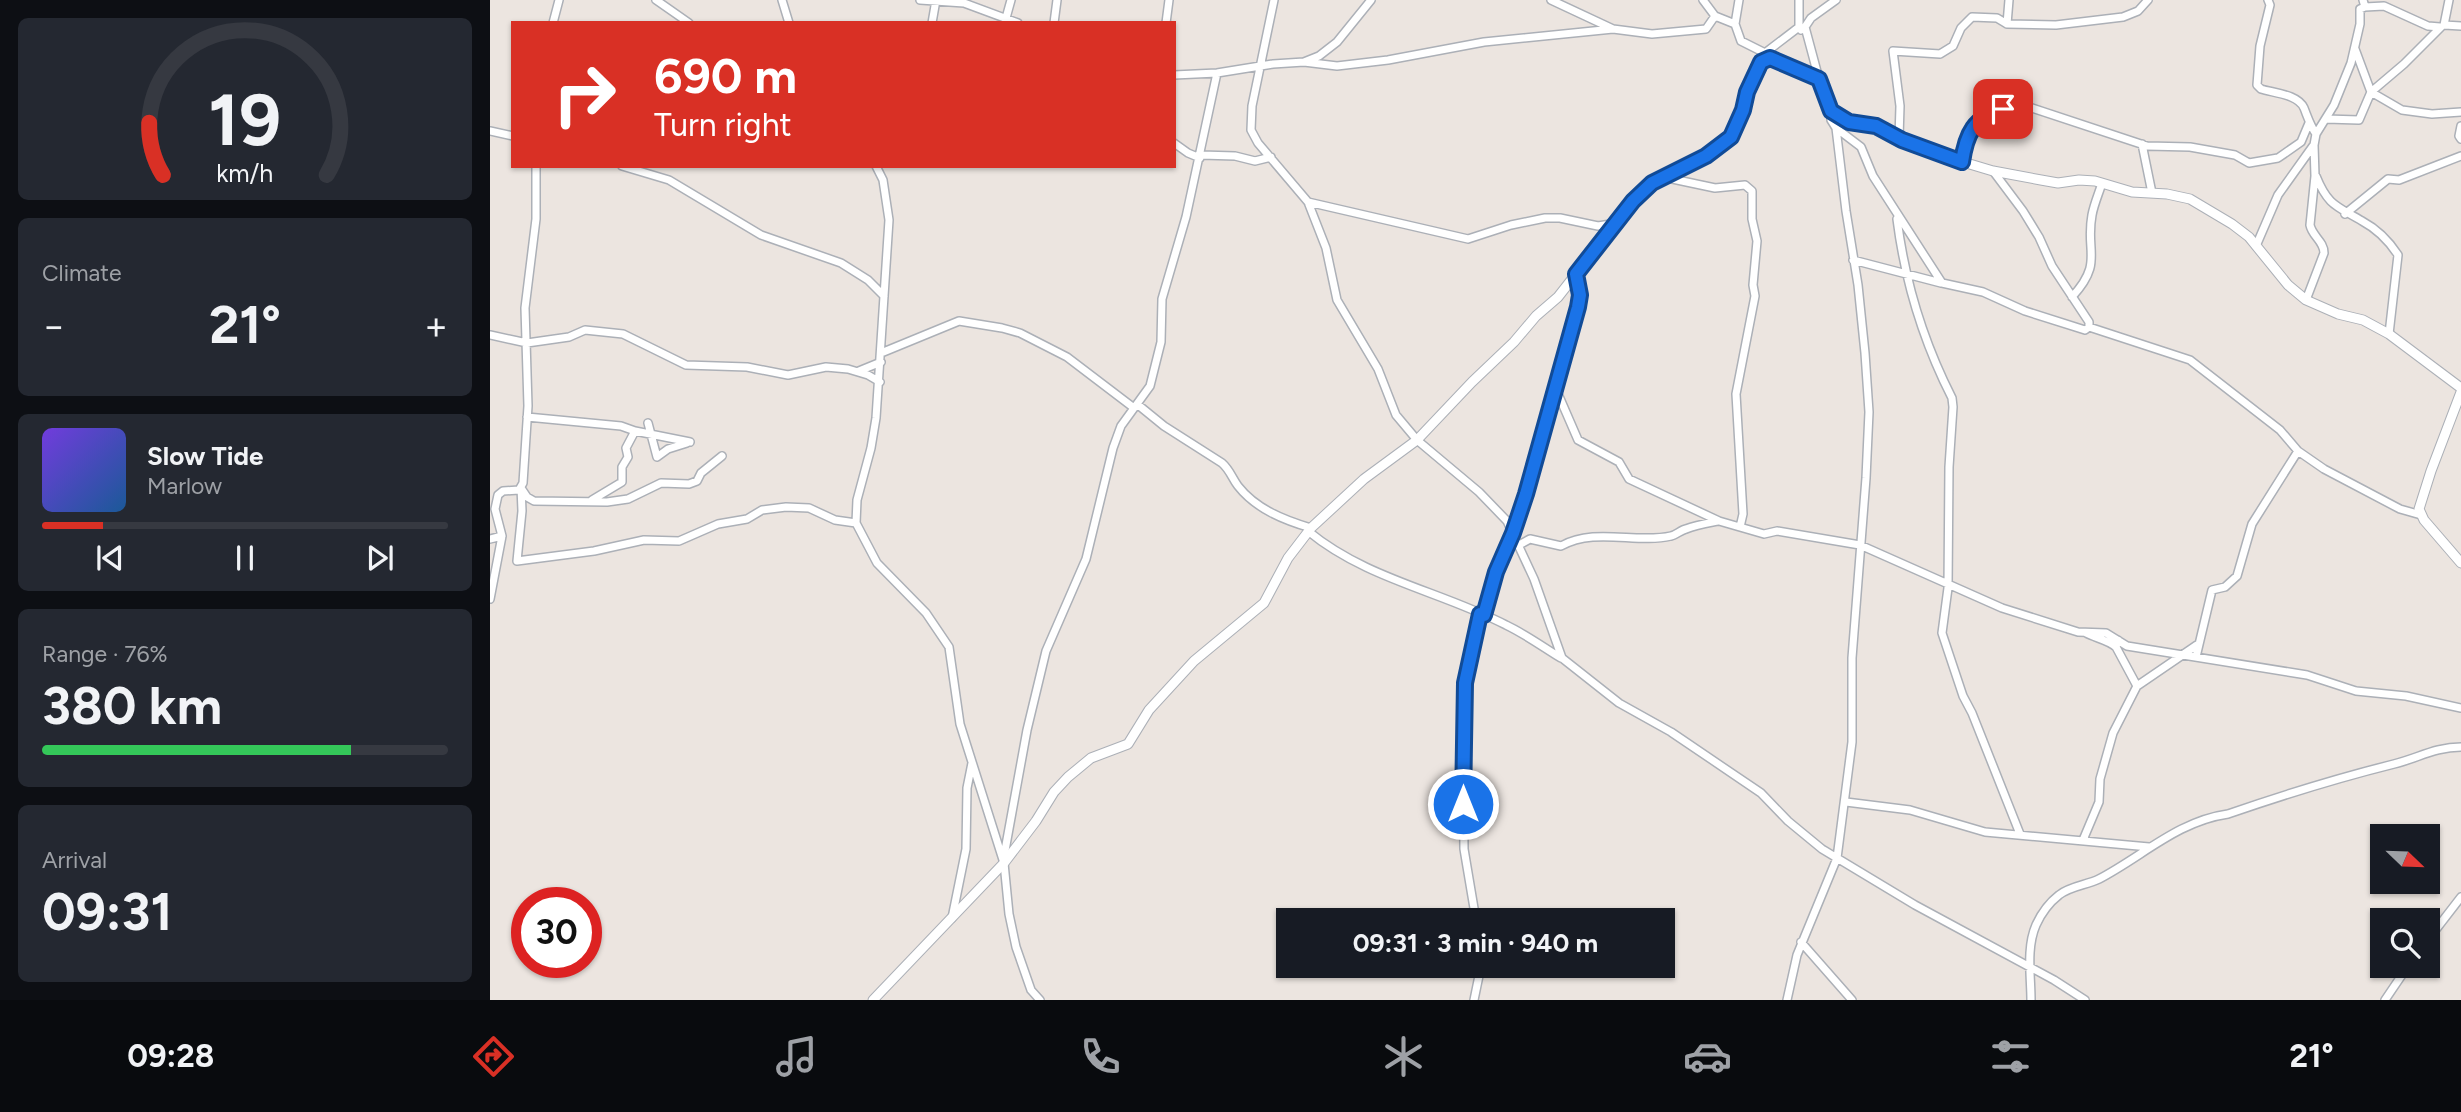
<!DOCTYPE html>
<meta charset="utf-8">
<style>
body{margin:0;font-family:Figtree,sans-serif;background:#242831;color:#f1f3f6;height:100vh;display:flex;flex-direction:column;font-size:26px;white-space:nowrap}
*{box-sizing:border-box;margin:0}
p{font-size:23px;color:#9ea1a6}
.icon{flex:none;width:38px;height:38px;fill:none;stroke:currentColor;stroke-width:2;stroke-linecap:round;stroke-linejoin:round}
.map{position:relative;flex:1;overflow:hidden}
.panel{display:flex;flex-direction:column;gap:18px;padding:18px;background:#0d0f14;width:490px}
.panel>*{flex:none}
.guide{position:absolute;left:21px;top:21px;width:665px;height:147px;border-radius:0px;box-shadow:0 2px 5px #0004;background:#d93025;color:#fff;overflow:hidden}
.needle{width:46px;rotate:113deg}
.buttons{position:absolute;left:1880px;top:824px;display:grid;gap:14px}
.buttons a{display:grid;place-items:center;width:70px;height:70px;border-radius:0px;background:#171b24;box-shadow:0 2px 5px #0004;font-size:35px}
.speed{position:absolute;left:21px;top:887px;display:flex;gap:14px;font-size:35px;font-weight:700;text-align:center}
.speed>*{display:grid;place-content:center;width:91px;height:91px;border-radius:50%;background:#171b24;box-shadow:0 2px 5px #0004;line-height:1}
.speed .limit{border:10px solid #d22;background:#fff;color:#111}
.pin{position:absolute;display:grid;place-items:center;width:60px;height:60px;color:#fff;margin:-30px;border-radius:14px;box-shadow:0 4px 10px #0006}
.me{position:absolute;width:77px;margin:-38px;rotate:0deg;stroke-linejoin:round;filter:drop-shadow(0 0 5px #0008)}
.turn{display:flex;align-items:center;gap:24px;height:147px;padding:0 28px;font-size:32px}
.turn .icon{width:91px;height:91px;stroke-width:2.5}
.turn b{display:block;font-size:49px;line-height:60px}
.big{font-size:52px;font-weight:700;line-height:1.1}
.panel .widget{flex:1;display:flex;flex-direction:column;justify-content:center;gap:10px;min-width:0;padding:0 24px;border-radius:10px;background:#242831}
.panel .dial{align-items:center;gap:0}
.dial svg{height:182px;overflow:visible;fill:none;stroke:#363941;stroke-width:7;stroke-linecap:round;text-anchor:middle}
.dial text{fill:#f1f3f6;stroke:none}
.song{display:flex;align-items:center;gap:21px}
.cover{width:84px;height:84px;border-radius:10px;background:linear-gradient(135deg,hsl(260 70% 55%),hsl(210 70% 35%))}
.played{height:7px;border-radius:4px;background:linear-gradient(90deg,#d93025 15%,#363941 15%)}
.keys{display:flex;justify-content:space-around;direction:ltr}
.heat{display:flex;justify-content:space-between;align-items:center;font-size:38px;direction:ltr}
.charge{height:10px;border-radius:5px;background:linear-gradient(90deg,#34c759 76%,#363941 0)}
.trip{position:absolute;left:786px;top:908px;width:399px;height:70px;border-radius:0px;background:#171b24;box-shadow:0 2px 5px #0004;font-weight:700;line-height:70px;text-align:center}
.dock{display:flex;height:112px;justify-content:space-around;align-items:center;background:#090b0e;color:#9ea1a6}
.dock .icon{width:49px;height:49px}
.dock .current{color:#d93025}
.dock b{font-size:32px;color:#f1f3f6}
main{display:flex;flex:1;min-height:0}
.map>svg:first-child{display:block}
</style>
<main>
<section class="panel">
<div class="widget dial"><svg viewBox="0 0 100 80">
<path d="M14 69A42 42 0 1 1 86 69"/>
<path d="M14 69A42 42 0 0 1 8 46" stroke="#d93025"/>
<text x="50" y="56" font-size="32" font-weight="700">19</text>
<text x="50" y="72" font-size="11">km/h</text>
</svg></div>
<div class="widget"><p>Climate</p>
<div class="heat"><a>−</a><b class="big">21°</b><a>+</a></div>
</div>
<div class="widget">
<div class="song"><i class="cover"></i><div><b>Slow Tide</b><p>Marlow</p></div></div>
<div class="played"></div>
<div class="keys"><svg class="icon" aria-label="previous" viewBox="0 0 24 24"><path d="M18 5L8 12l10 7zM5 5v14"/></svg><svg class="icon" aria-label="pause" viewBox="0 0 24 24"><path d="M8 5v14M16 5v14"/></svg><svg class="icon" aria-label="next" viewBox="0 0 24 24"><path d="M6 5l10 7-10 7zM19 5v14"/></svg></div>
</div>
<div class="widget"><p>Range · 76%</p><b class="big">380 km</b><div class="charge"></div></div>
<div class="widget"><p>Arrival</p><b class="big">09:31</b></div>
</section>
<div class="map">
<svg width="1971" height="1000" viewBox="0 0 1971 1000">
<rect width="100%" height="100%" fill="#ece5e0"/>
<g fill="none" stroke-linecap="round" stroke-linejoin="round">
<defs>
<path id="minor" d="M166,0L199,23
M292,0L299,23
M430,0L474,3L528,23
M784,0L762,106L761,130L768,143L818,202L836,248L847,300L888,369L906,415L927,440L989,492L1017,521L1044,579L1072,658L1129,703L1181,732L1271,793L1298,821L1332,849L1425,905L1564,980L1595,1000
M1061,0L1123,29L1162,34L1216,29L1225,16
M1213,0L1225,16L1245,24L1251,41L1275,53V59
M1309,0V27L1311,30
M1778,0L1780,5L1770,46L1767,85L1771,89C1783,93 1808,94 1814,108C1818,118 1820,125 1826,134
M1959,0L1954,25L1971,26
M1875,7L1894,6L1938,26L1950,27
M516,18L521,0
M63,23L69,0
M442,23L446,0
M564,23L567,0
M676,23L679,0
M1245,24L1249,0
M1517,24L1519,0
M1865,49L1881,92L1912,110L1942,114L1971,112
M1275,53L1309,27
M814,62L847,66L898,60L994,42L1123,29
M684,75L727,73L783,64L814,62L829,56L847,42L881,0
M1329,79L1315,27L1321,18L1346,0
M1341,111V120L1346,128L1371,147L1383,176L1452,283L1493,292L1535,311L1595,330L1599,327L1700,360L1790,430L1808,451L1834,469L1910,509L1931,515
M1836,119L1869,120L1881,92L1914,64L1951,27
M1971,126L1969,136L1971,139
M0,131L23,136
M1409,138L1410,106L1403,51L1450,54L1463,46L1471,28L1482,17L1507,18L1517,24L1566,25L1633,17L1648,11L1658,0
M684,143L698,153L710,158
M1652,144L1662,193
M711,155L745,156L765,161L781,157
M1472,162L1475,139L1496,114L1530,104L1657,146L1700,147L1745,155L1759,163L1788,158L1811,142L1819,123
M132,166L179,180L271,235L351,263L378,280L394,296
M386,166L393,180L399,220L386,418L381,448L367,500L366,523L387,563L436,613L459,647L470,724L514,863L519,914L526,947L541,990L550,1000
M1503,171L1533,211L1549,237L1562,266L1599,322V327
M1826,176C1838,206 1847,206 1872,221C1887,229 1899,241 1908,255L1899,334
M1173,177L1225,188L1255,185L1262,191V219L1267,241L1263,285L1265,296L1246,394L1253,514L1250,527
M818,202L978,239L1021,225L1055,218H1070L1108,226L1127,223
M1855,214L1898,179L1909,180L1971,156
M1407,219C1415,282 1433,341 1462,398L1463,407L1459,467L1458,588L1452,633L1473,696L1482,713L1530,834
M1766,246L1788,195L1823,146
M1363,260L1451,283
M1582,297C1614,262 1595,252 1602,215C1604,204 1609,193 1612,183
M1816,300L1834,253C1834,241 1822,236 1820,225L1825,176L1824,145L1826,134L1844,105L1861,63L1870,24V9L1875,7L1873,0
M0,335L37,343L79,337L95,330L133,334L196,365L257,367L298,375L336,367L358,369L378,375L390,382
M391,353L469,321L512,328L530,333L577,357L644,408
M369,371L391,362
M1065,387L1088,440L1129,462L1139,479L1229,521L1274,534L1287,531L1370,545L1512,608L1588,632L1616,633L1637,646L1817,675L1866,691L1916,696L1971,708
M647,404L674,426L732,463C740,470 742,478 748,486C766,509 794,520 821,528
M37,417L131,426L145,431
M158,423L167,457L178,449L197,443
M31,487L32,511L27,561L104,551L154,540L189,541L228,524L257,519L272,510L296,507L319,508L345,520L366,523
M31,488L37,497L44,501L117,502L138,499L171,483L199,484L207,481L211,473L232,456
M102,500L132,482V467L138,457L136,448L145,431L200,442
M818,531C876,579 950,591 1016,625C1035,634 1053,647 1071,658
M0,539L12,536
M1029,545L1040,539L1071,546C1105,527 1146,544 1181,536C1186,535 1191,530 1196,529C1206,525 1218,523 1228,521
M0,599L12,536L5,509L8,495L13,491L29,490L33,483L38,406L35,308L46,219V166
M994,615L1006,572L1023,532L1036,494L1088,307L1090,295L1085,274
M1596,633C1605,638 1618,640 1626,647
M1628,640L1626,647L1647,686
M1706,657L1722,590L1735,587L1747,576L1762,524L1808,451
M1356,802L1420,810L1495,832L1659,847
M1593,840L1609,802L1610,779L1623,733L1647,686L1707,645
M514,856L537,730L556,651L596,559L623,448L631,426L660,386L671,342L672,299L696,217L727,73
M462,918L476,849L477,788L482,763
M986,920L974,849L973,732L977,669L990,614
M1937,941L1971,897
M1311,942L1362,1000
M984,1000L991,966
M1297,1000L1307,955L1347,858L1362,742V658L1376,478L1379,412L1375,353L1368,285L1356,211L1346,128
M1541,1000C1541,976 1536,948 1546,925C1551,914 1560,902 1569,895C1580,886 1597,885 1609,879C1653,856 1688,821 1738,814C1793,795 1848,778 1904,764C1928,758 1946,747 1971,747
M1895,1000L1918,966"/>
<path id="tertiary" d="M1971,392L1941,471L1929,509L1934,520L1971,563
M383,1000L514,863L546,821L564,792L578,777L601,758L638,744L659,710L704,661L774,603L798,558L821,528L874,479L927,440L982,382L1024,342L1046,316L1068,297L1143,201L1162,183L1215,156L1241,137L1253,110L1257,92L1271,62L1280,58L1329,79L1341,111L1359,122L1386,126L1453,156L1503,171L1551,180L1568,183L1589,180L1605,181L1642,192L1677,194L1700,199L1742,224L1759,237L1798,285L1816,300L1848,314L1873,320L1899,334L1971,388"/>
</defs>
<use href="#minor" stroke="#acb0b7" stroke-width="10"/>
<use href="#tertiary" stroke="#acb0b7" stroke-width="11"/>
<use href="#minor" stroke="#fff" stroke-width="7"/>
<use href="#tertiary" stroke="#fff" stroke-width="9"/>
</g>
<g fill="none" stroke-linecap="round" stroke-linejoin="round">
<defs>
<path id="route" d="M973,804L975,683L990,614L994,615L1006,572L1023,533L1036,494L1088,307L1090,295L1086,274L1143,201L1162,183L1216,156L1241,137L1253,110L1257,92L1271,62L1280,58L1329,79L1341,111L1359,122L1386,126L1412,140L1472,162C1476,134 1484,117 1513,109"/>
</defs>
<use href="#route" stroke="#114b97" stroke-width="18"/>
<use href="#route" stroke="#1a73e8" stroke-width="12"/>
</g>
</svg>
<div class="buttons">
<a><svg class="needle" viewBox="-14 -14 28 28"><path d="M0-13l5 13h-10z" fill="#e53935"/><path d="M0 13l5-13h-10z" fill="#9ea1a6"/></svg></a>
<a><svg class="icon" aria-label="search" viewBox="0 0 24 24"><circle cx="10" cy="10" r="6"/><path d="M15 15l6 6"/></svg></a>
</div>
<div class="speed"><div class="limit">30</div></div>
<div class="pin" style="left:1513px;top:109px;background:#d93025"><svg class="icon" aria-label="arrive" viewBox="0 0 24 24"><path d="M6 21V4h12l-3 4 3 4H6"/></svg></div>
<svg class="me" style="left:973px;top:804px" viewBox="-20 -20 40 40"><circle r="17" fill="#1a73e8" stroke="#fff" stroke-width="3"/><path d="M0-11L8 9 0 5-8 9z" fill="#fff"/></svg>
<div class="trip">09:31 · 3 min · 940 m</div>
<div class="guide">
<div class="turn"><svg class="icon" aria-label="right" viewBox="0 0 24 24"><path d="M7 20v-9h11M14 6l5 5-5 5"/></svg><div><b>690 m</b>Turn right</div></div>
</div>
</div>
</main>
<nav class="dock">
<b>09:28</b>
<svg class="icon current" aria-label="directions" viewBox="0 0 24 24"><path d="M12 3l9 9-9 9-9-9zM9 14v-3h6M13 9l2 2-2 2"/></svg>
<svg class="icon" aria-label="music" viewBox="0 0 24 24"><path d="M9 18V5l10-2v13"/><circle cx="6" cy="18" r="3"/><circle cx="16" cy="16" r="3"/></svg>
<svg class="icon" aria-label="phone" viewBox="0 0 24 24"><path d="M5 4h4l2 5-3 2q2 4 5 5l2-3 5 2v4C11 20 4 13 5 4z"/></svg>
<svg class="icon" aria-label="climate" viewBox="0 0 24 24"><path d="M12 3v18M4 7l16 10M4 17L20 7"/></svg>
<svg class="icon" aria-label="car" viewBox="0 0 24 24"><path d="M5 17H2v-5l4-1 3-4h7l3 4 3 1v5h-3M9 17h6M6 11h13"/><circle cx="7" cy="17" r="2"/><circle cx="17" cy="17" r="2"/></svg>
<svg class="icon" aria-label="filters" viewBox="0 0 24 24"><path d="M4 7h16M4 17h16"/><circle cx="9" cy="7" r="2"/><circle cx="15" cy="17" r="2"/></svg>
<b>21°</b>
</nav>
